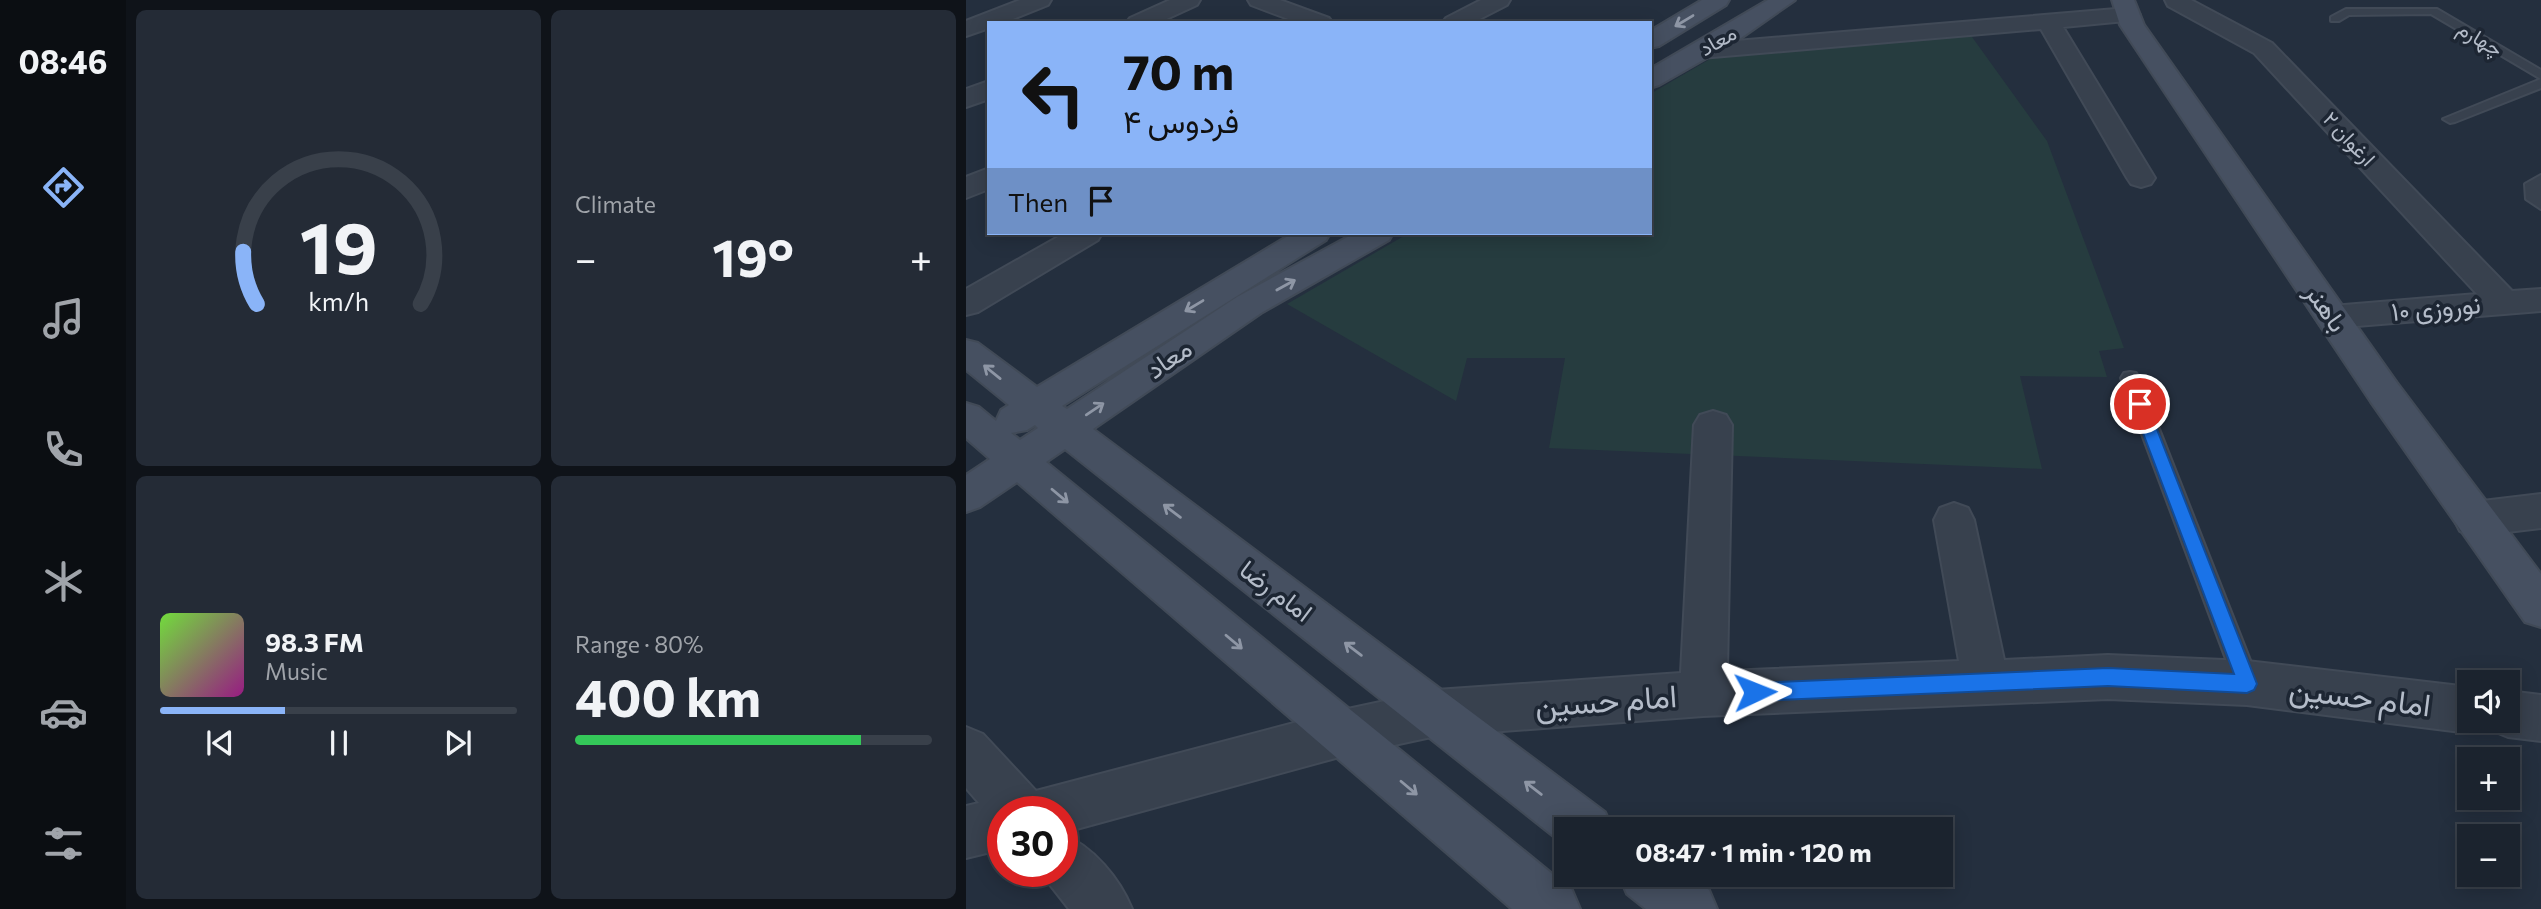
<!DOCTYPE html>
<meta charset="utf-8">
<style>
body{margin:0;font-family:Commissioner,Vazirmatn,sans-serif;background:#242b36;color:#f1f3f6;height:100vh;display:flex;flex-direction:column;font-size:26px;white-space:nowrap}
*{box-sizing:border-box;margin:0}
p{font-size:23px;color:#a0a4aa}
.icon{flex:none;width:38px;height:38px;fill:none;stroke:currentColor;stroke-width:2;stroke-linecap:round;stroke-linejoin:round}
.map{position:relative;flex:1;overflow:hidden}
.drawer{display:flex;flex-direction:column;gap:10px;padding:10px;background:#0f1319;width:840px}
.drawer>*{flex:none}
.banner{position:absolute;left:21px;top:21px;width:665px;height:214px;border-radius:0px;box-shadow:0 4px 18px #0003,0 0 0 2px #39404a;background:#8ab4f8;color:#111;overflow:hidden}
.tools{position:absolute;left:1491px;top:670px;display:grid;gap:14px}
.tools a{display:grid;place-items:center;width:63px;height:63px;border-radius:0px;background:#1b232e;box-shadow:0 4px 18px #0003,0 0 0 2px #39404a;font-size:35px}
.speed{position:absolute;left:21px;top:796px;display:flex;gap:14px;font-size:35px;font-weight:700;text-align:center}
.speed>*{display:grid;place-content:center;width:91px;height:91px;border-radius:50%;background:#1b232e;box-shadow:0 4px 18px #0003,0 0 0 2px #39404a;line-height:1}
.speed .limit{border:10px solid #d22;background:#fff;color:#111}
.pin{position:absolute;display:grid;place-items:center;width:60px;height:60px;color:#fff;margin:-30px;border:4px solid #fff;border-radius:50%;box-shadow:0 2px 7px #0007}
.me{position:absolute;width:77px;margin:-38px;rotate:88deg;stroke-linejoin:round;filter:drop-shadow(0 0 5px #0008)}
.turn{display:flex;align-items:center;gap:24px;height:147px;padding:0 21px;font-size:32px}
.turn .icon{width:91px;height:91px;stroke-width:2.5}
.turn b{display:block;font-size:49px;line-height:60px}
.then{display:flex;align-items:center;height:66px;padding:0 21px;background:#0003;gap:14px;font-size:26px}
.big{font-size:52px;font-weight:700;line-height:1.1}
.drawer .widget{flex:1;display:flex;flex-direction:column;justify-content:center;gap:10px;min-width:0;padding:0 24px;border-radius:10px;background:#242b36}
.drawer .dial{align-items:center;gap:0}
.dial svg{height:182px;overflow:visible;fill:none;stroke:#39404a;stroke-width:7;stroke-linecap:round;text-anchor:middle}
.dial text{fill:#f1f3f6;stroke:none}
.song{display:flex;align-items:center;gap:21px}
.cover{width:84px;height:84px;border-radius:10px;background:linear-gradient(135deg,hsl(100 70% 55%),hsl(310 70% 35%))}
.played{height:7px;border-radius:4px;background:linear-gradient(90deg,#8ab4f8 35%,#39404a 35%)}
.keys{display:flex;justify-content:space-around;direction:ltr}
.heat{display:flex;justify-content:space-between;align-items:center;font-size:38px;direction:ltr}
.charge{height:10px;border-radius:5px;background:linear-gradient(90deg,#34c759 80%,#39404a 0)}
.drawer .tiles{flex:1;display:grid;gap:10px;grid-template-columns:repeat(2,1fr)}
.trip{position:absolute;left:588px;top:817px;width:399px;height:70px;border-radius:0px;background:#1b232e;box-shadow:0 4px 18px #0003,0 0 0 2px #39404a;font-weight:700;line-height:70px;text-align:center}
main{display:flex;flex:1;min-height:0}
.tab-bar{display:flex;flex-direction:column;width:126px;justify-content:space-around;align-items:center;background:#0b0e12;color:#a0a4aa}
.tab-bar .icon{width:49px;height:49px}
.tab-bar .on{color:#8ab4f8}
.tab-bar b{font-size:32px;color:#f1f3f6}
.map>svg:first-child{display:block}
</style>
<main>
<nav class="tab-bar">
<b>08:46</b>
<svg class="icon on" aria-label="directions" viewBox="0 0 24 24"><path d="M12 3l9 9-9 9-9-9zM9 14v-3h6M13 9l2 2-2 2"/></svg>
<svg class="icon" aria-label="music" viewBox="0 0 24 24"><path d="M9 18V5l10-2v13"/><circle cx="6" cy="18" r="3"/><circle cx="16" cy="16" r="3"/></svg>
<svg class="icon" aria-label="phone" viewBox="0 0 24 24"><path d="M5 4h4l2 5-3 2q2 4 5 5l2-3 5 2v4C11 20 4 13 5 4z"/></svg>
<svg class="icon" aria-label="climate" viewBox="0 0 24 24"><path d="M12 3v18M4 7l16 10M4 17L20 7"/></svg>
<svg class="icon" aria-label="car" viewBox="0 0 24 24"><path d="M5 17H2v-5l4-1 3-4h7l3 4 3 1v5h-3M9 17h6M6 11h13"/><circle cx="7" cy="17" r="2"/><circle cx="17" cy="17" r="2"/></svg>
<svg class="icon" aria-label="filters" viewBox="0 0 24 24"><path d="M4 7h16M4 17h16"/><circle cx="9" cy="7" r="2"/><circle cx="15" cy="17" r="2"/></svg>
</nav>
<section class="drawer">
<div class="tiles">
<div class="widget dial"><svg viewBox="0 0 100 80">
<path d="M14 69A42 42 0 1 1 86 69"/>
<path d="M14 69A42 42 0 0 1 8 46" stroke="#8ab4f8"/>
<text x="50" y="56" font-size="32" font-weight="700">19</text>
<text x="50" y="72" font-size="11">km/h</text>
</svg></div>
<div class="widget"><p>Climate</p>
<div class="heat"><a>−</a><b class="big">19°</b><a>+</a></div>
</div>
<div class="widget">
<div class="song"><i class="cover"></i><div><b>98.3 FM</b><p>Music</p></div></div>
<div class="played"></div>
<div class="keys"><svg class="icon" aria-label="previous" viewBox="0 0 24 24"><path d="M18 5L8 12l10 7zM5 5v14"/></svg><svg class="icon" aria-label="pause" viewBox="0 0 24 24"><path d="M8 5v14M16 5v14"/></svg><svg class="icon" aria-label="next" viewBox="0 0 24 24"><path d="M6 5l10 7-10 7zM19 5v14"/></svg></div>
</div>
<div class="widget"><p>Range · 80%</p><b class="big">400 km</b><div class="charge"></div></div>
</div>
</section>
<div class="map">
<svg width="1575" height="909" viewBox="0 0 1575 909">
<rect width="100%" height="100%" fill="#242f3e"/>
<path fill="#263c3f" d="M1001,30L1081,141L1158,348L1133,351L1141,377L1054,376L1076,469L583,448L599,358H501L490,401L321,304L443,233H684V94L751,55Z"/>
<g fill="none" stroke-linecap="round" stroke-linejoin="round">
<defs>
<path id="lane" d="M1380,9H1471L1575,70V79L1465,14L1383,15L1373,21H1365V17Z
M1575,79V88L1489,122L1484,123L1477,119Z
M1575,175V209L1560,199L1559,184Z
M1164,372L1170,373L1173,378L1293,683L1289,691L1281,694L1273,691L1269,683L1155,378L1158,373Z"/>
<path id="street" d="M54,0H85L82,5L37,23H23V28L0,36V21Z
M204,0H234L231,5L192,23H160L164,18Z
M282,0H314L363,18L367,23H333L285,5Z
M515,0H544L541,5L506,23H476L480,18Z
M1199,0H1225L1306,43L1546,291L1575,289V311L1366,328L1354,325L1349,317L1354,309L1366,306L1511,294L1288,53L1202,6Z
M1162,8L1170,10L1174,15L1170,20L1097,27L1189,178L1185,184L1175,187L1165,184L1161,178L1075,29L735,58L726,56L723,51L726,46L735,44Z
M23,81V99L0,107V89Z
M23,168V189L0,198V177Z
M99,233H136L132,240L12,312L0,315V289Z
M747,411L760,415L766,425L761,671L993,661L968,520L974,508L988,503L1002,508L1008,520L1038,660L1142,655L1281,661L1503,687V721H1542V691L1575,695V741L1542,737L1525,730L1522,722L1520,726L1503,733L1281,705L1142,699L737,716L470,736L377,756L96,833V812H37V849L0,858V806L13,803L0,788V727L17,734L70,791L377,710L470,690L715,673L728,425L734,415Z
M1575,494V528L1508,536L1494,531L1488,519L1494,507L1508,502Z
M96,834C127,846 154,879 166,909H103L74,872H96Z"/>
<path id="secondary" d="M736,0H763L760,5L693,46L684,48V31Z
M802,0H829L772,40L693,85L684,88V69Z
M1146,0H1168L1178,25L1431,383L1575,574V627L1559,622L1405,402L1154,25Z
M327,233H364L360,240L96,406L101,409L271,297L389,233H427L423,240L295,313L127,429L639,812L647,830H600V846L99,449L80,462L606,890L614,909H546L51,482L14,507L0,512V475L24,459L0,438V403L13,407L30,421L35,410L43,405L0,370V340L12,343L71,387ZM69,425L72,428L54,440L45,433L61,430Z
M653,875H724L743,890L751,909H680L661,894Z"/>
</defs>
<use href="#lane" stroke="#414a57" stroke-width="4"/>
<use href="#street" stroke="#414a57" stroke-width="4"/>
<use href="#secondary" stroke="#414a57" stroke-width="4"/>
<use href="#lane" fill="#38414e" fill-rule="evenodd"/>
<use href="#street" fill="#38414e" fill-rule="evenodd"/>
<use href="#secondary" fill="#465061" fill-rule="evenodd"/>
</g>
<defs><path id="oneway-shaft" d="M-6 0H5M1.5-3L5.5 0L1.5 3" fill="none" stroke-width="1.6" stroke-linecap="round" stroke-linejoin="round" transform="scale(1.75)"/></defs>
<g stroke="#8e96a5">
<use href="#oneway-shaft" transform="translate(718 21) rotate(149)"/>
<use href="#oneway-shaft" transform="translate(320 285) rotate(-29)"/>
<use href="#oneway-shaft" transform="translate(228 306) rotate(149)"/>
<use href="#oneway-shaft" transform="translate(26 372) rotate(-141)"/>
<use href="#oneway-shaft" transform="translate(129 409) rotate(-34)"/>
<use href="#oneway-shaft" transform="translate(94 496) rotate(40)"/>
<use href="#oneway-shaft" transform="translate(206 511) rotate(-143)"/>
<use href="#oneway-shaft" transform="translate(268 642) rotate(40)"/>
<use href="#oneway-shaft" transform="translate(387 649) rotate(-143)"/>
<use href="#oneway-shaft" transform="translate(443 788) rotate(40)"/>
<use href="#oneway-shaft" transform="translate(567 788) rotate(-142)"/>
</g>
<path fill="#1a73e8" stroke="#114b97" stroke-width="2" d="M1174,398L1181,404L1291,684L1288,690L1281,693L1142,686L789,701L782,699L779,692L782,686L789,683L1142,668L1268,674L1166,404Z"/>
<g text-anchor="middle" stroke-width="7" stroke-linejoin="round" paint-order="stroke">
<g font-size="21" fill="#b4bcc9" stroke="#1d2633">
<text transform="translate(1514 39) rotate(31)" y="7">چهارم</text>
<text transform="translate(752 41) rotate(-30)" y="7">معاد</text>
<text transform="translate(1383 139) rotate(47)" y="7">ارغوان ۲</text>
</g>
<g font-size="26" fill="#b4bcc9" stroke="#1d2633">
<text transform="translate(1360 308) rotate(55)" y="9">باهنر</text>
<text transform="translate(1470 308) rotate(-5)" y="9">نوروزی ۱۰</text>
<text transform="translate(203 359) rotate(-34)" y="9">معاد</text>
<text transform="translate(310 591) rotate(37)" y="9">امام رضا</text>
</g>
<g font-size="32" fill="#b4bcc9" stroke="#1d2633">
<text transform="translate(1394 697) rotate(7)" y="11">امام حسین</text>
<text transform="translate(640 701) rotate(-4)" y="11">امام حسین</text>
</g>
</g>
</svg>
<div class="tools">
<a><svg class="icon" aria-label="sound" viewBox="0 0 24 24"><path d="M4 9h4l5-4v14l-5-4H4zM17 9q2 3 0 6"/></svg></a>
<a>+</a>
<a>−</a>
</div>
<div class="speed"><div class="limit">30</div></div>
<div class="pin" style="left:1174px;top:404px;background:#d93025"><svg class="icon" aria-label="arrive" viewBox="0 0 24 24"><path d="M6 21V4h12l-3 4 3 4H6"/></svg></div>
<svg class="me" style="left:789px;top:692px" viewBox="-20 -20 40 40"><path d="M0-17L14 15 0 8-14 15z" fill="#1a73e8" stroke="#fff" stroke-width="4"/></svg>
<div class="trip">08:47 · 1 min · 120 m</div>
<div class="banner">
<div class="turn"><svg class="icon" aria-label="left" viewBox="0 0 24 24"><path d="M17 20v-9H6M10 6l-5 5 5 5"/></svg><div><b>70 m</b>فردوس ۴</div></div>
<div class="then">Then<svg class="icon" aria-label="arrive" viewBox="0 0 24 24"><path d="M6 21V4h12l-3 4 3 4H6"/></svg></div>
</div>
</div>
</main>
